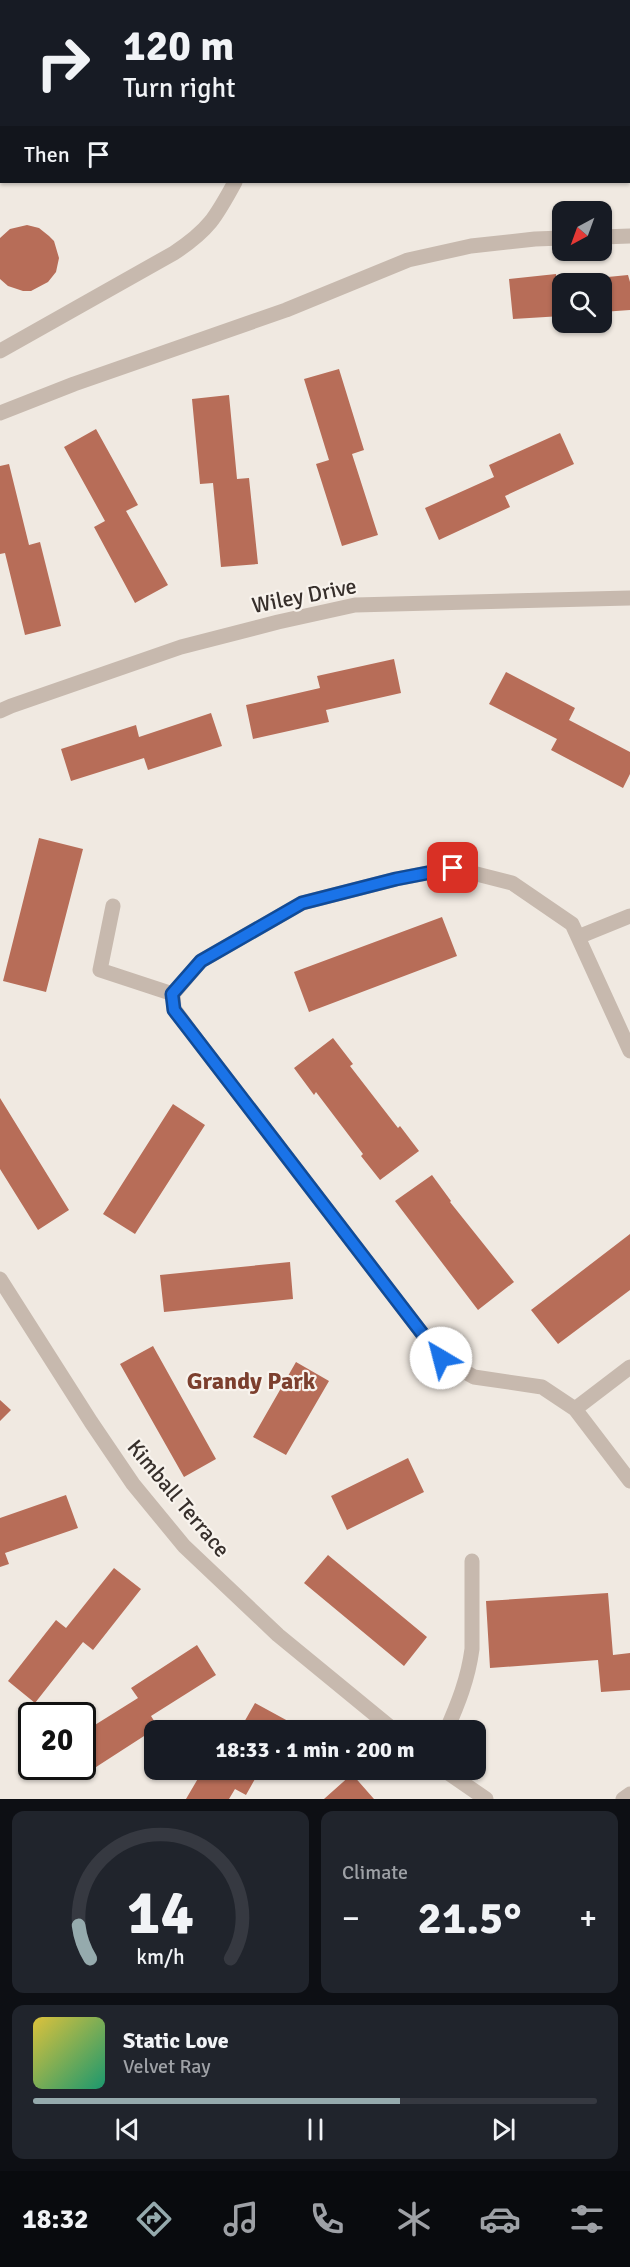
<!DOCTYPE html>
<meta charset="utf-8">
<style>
body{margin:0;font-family:Signika,sans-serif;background:#20242c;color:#f1f3f6;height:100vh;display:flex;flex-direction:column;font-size:22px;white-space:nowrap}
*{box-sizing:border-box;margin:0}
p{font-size:20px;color:#9ea1a6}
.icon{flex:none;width:33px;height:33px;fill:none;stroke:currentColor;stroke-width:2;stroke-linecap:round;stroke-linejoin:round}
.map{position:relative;height:1799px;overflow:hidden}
.panel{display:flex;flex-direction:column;gap:12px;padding:12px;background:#0d0f14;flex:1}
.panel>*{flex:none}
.top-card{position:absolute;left:0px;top:0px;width:630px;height:183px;box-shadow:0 2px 4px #0004;background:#171b24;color:#f1f3f6;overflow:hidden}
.needle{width:39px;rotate:221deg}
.controls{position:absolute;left:552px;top:201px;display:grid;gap:12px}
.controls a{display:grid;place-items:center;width:60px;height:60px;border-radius:12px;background:#171b24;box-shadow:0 2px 4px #0004;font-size:30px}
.speed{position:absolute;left:18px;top:1702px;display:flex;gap:12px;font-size:30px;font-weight:700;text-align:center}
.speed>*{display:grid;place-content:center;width:78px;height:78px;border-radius:50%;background:#171b24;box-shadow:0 2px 4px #0004;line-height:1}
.speed .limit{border:3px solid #111;border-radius:9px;background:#fff;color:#111}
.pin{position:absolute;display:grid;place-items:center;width:51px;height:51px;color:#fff;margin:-26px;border-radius:12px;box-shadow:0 3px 9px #0006}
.me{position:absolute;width:66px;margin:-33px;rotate:323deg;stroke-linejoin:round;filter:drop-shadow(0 0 4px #0008)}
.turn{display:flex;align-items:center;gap:21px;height:126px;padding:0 24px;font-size:27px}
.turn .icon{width:78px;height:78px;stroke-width:2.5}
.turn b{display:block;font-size:42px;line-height:51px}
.then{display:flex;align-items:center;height:57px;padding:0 24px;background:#0003;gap:12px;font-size:22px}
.big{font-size:45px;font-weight:700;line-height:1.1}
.panel .card{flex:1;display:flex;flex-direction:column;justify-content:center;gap:9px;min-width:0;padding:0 21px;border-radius:12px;background:#20242c}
.panel .dial{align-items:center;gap:0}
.dial svg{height:156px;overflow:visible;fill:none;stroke:#363941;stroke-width:7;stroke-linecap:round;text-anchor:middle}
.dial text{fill:#f1f3f6;stroke:none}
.song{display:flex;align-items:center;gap:18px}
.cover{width:72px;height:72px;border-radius:9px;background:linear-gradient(135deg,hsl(50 70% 55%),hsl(160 70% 35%))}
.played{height:6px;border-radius:3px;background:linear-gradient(90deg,#95aaad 65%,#363941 65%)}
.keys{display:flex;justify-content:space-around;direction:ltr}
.heat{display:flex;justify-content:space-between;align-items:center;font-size:33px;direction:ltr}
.panel .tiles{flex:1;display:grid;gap:12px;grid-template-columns:1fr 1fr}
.card:last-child{grid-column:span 2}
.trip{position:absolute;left:144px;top:1720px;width:342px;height:60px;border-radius:12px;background:#171b24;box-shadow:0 2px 4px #0004;font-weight:700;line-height:60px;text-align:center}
.dock{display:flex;height:96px;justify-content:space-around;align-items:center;background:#090b0e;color:#9ea1a6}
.dock .icon{width:42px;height:42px}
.dock .active{color:#95aaad}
.dock b{font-size:27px;color:#f1f3f6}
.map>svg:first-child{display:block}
</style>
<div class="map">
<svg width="630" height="1799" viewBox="0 0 630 1799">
<rect width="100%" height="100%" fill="#f0e9e1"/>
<path fill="#b76d58" d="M27,225L39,228L49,236L54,241L59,258L56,272L48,282L31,291H23L8,286L0,279V238L10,229Z
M556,274L557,282L628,275L630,282V310L602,312V284H562V316L513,319L509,279Z
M339,369L364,450L352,454L378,535L342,546L316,464L329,460L304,379Z
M229,395L237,479L249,478L258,564L221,567L213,483L200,484L192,399Z
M96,429L138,505L126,511L168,585L135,603L94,527L105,521L64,447Z
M560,433L574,464L505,496L510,507L439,540L425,508L494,477L489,465Z
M9,464L29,545L40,542L61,626L25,635L5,553L0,554V466Z
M394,659L401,693L326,710L329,722L253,739L246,705L320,688L317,676Z
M506,672L575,708L569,720L630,752V774L623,788L551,750L557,739L489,704Z
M211,713L222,746L148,770L144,758L71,781L61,749L136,725L139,737Z
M39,838L83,849L46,992L3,981Z
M442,917L457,956L309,1012L294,972Z
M333,1038L353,1064L350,1066L398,1128L400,1126L419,1151L380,1180L361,1156L363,1154L316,1092L314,1095L294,1068Z
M0,1098L69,1210L38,1230L0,1169Z
M173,1104L205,1125L135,1234L103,1214Z
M432,1175L451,1201L450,1202L514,1282L478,1310L395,1201Z
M630,1234V1290L558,1344L531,1310Z
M290,1262L293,1299L164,1312L160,1275Z
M153,1346L216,1459L184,1477L120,1364Z
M296,1362L329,1381L286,1455L253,1437Z
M0,1400L11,1410L0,1421Z
M408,1458L424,1492L347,1530L331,1496Z
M66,1495L78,1528L5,1553L9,1564L0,1567V1518Z
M328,1555L427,1637L404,1666L304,1583Z
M114,1568L141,1589L93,1650L83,1642L35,1703L8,1681L56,1620L66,1628Z
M608,1593L613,1655L630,1653V1690L601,1692L598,1660L490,1668L486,1601Z
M197,1645L216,1675L151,1716L158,1727L93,1769L82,1753V1733L138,1698L131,1688Z
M255,1703L288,1721L282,1731H239Z
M203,1770L214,1776L217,1770H260L246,1795L235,1789L229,1799H186Z
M352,1774L374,1799H324Z"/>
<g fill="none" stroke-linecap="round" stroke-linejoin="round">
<path stroke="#c7b9ae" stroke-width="15" d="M483,2L485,0
M602,237L630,236
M0,351L174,253C209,230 216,217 235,182
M0,413L74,384L286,310L408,260L471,246L535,239L562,238
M0,711L11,706L181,647L278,622L355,605L630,598
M113,906L100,970L173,994
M578,937L630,916
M0,1279L91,1422L133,1484L184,1546L278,1635L395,1731
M630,1367L575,1409L630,1481
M575,1409L542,1387L474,1377L441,1358L191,1032L174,1009L173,994L201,961L302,903L396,879L453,868L512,883L572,924L630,1051
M446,1731C458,1704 468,1679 472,1649V1561
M444,1770L486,1799
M623,1799L630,1794"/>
</g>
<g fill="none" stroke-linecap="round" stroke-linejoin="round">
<defs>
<path id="route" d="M441,1358L191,1032L174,1010L172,994L201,961L302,903L396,879L453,868"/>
</defs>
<use href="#route" stroke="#114b97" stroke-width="15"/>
<use href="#route" stroke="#1a73e8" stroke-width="10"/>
</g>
<g text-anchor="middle" stroke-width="4.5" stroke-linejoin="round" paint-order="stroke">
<g font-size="22" fill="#372f2b" stroke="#f8f3ed">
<text transform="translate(304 595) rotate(-11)" y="8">Wiley Drive</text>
<text transform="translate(179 1498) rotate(50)" y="8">Kimball Terrace</text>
</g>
<g font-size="24" font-weight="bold" fill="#7c3f2e" stroke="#f8f3ed">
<text x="251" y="1389">Grandy Park</text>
</g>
</g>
</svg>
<div class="controls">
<a><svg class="needle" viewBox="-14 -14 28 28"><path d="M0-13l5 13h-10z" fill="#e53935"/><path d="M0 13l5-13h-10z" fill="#9ea1a6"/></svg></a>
<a><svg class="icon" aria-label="search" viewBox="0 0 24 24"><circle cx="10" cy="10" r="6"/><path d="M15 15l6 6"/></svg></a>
</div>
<div class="speed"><div class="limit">20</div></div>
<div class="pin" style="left:453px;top:868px;background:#d93025"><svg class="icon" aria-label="arrive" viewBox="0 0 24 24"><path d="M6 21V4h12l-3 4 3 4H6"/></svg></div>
<svg class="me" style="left:441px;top:1358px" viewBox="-20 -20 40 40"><circle r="19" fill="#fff"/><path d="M0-13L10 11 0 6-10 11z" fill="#1a73e8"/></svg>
<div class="trip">18:33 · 1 min · 200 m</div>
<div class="top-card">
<div class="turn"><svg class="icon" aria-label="right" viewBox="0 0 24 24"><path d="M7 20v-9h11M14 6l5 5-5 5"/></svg><div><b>120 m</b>Turn right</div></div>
<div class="then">Then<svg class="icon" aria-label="arrive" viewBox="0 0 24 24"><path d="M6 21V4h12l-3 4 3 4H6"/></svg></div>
</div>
</div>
<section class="panel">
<div class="tiles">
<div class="card dial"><svg viewBox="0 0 100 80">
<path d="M14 69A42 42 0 1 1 86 69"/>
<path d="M14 69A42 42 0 0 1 8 52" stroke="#95aaad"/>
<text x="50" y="56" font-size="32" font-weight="700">14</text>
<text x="50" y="72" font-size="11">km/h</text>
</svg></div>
<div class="card"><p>Climate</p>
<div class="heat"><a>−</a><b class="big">21.5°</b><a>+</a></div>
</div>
<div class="card">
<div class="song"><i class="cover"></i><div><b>Static Love</b><p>Velvet Ray</p></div></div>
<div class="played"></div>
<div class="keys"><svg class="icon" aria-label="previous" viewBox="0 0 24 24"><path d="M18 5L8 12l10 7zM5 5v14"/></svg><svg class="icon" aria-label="pause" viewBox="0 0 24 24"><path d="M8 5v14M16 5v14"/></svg><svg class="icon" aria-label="next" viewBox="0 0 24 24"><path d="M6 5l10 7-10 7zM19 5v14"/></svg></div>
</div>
</div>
</section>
<nav class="dock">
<b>18:32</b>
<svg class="icon active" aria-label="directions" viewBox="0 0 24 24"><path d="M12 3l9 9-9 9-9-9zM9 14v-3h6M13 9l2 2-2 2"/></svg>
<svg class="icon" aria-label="music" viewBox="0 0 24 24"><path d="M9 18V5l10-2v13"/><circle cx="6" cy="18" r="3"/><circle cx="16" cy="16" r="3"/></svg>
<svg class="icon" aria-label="phone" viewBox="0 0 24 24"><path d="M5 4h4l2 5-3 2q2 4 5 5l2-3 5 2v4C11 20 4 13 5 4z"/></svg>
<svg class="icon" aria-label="climate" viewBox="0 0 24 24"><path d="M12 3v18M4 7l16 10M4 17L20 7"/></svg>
<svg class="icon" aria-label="car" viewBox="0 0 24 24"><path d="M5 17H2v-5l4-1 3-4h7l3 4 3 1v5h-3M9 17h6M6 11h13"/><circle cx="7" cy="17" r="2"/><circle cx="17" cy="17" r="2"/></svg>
<svg class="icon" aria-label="filters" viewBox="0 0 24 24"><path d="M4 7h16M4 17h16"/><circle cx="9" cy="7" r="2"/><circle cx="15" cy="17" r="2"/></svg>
</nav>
